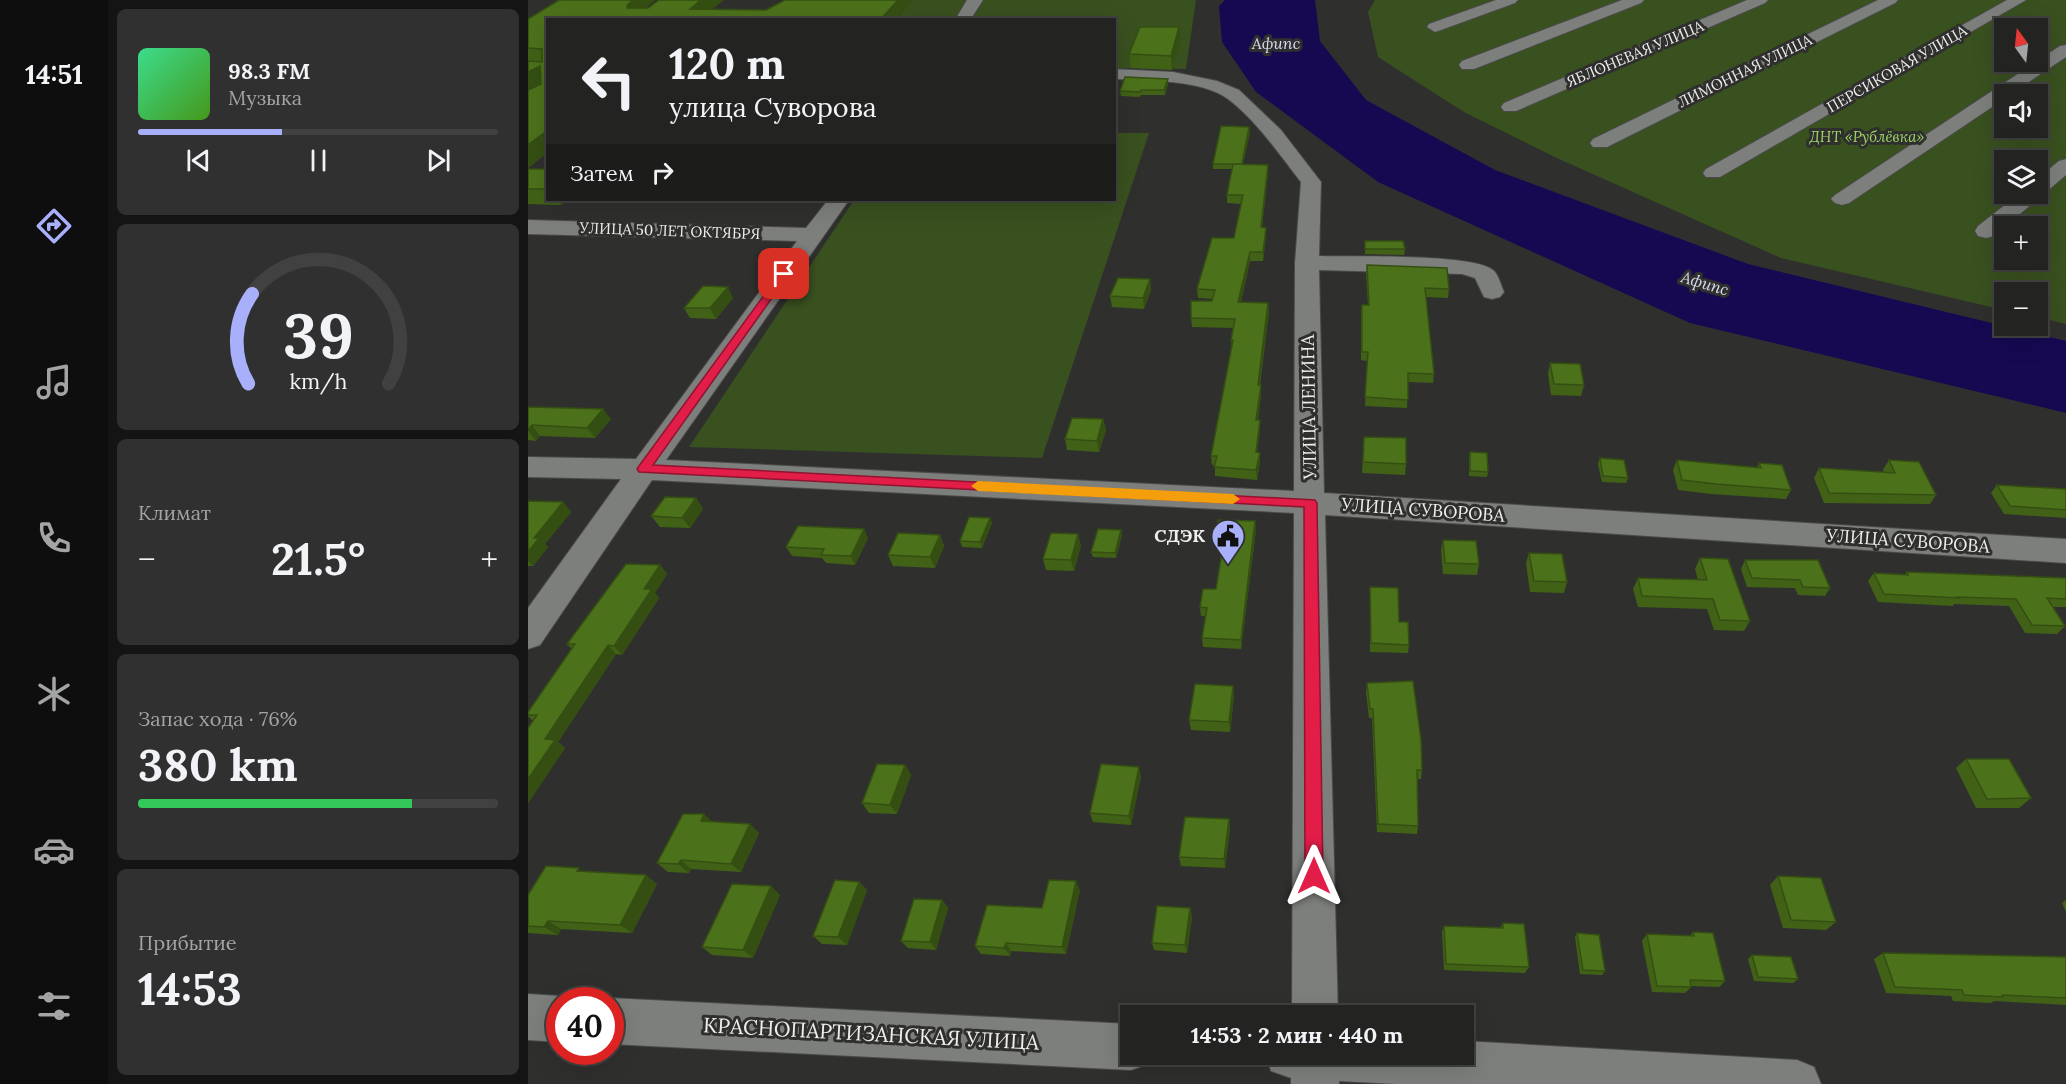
<!DOCTYPE html>
<html lang="ru">
<meta charset="utf-8">
<style>
body{margin:0;font-family:Lora,serif;background:#2f302f;color:#f1f3f6;height:100vh;display:flex;flex-direction:column;font-size:22px;white-space:nowrap}
*{box-sizing:border-box;margin:0}
p{font-size:20px;color:#a3a4a5}
.icon{flex:none;width:33px;height:33px;fill:none;stroke:currentColor;stroke-width:2;stroke-linecap:round;stroke-linejoin:round}
.map{position:relative;flex:1;overflow:hidden}
.sheet{display:flex;flex-direction:column;gap:9px;padding:9px;background:#131413;width:420px}
.sheet>*{flex:none}
.guide{position:absolute;left:18px;top:18px;width:570px;height:183px;border-radius:0px;box-shadow:0 6px 24px #0002,0 0 0 2px #404140;background:#232422;color:#f1f3f6;overflow:hidden}
.needle{width:39px;rotate:345deg}
.buttons{position:absolute;left:1466px;top:18px;display:grid;gap:12px}
.buttons a{display:grid;place-items:center;width:54px;height:54px;border-radius:0px;background:#232422;box-shadow:0 6px 24px #0002,0 0 0 2px #404140;font-size:30px}
.speed{position:absolute;left:18px;top:987px;display:flex;gap:12px;font-size:30px;font-weight:700;text-align:center}
.speed>*{display:grid;place-content:center;width:78px;height:78px;border-radius:50%;background:#232422;box-shadow:0 6px 24px #0002,0 0 0 2px #404140;line-height:1}
.speed .limit{border:9px solid #d22;background:#fff;color:#111}
.pin{position:absolute;display:grid;place-items:center;width:51px;height:51px;color:#fff;margin:-26px;border-radius:12px;box-shadow:0 3px 9px #0006}
.me{position:absolute;width:66px;margin:-33px;rotate:0deg;stroke-linejoin:round;filter:drop-shadow(0 0 4px #0008)}
.turn{display:flex;align-items:center;gap:21px;height:126px;padding:0 24px;font-size:27px}
.turn .icon{width:78px;height:78px;stroke-width:2.5}
.turn b{display:block;font-size:42px;line-height:51px}
.then{display:flex;align-items:center;height:57px;padding:0 24px;background:#0003;gap:12px;font-size:22px}
.big{font-size:45px;font-weight:700;line-height:1.1}
.sheet .widget{flex:1;display:flex;flex-direction:column;justify-content:center;gap:9px;min-width:0;padding:0 21px;border-radius:9px;background:#2f302f}
.sheet .dial{align-items:center;gap:0}
.dial svg{height:156px;overflow:visible;fill:none;stroke:#404140;stroke-width:7;stroke-linecap:round;text-anchor:middle}
.dial text{fill:#f1f3f6;stroke:none}
.song{display:flex;align-items:center;gap:18px}
.cover{width:72px;height:72px;border-radius:9px;background:linear-gradient(135deg,hsl(150 70% 55%),hsl(100 70% 35%))}
.played{height:6px;border-radius:3px;background:linear-gradient(90deg,#a8b0fc 40%,#404140 40%)}
.keys{display:flex;justify-content:space-around;direction:ltr}
.heat{display:flex;justify-content:space-between;align-items:center;font-size:33px;direction:ltr}
.charge{height:9px;border-radius:4px;background:linear-gradient(90deg,#34c759 76%,#404140 0)}
.trip{position:absolute;left:592px;top:1005px;width:354px;height:60px;border-radius:0px;background:#232422;box-shadow:0 6px 24px #0002,0 0 0 2px #404140;font-weight:700;line-height:60px;text-align:center}
main{display:flex;flex:1;min-height:0}
.tab-bar{display:flex;flex-direction:column;width:108px;justify-content:space-around;align-items:center;background:#0e0e0e;color:#a3a4a5}
.tab-bar .icon{width:42px;height:42px}
.tab-bar .selected{color:#a8b0fc}
.tab-bar b{font-size:27px;color:#f1f3f6}
.map>svg:first-child{display:block}
</style>
<main>
<nav class="tab-bar">
<b>14:51</b>
<svg class="icon selected" aria-label="directions" viewBox="0 0 24 24"><path d="M12 3l9 9-9 9-9-9zM9 14v-3h6M13 9l2 2-2 2"/></svg>
<svg class="icon" aria-label="music" viewBox="0 0 24 24"><path d="M9 18V5l10-2v13"/><circle cx="6" cy="18" r="3"/><circle cx="16" cy="16" r="3"/></svg>
<svg class="icon" aria-label="phone" viewBox="0 0 24 24"><path d="M5 4h4l2 5-3 2q2 4 5 5l2-3 5 2v4C11 20 4 13 5 4z"/></svg>
<svg class="icon" aria-label="climate" viewBox="0 0 24 24"><path d="M12 3v18M4 7l16 10M4 17L20 7"/></svg>
<svg class="icon" aria-label="car" viewBox="0 0 24 24"><path d="M5 17H2v-5l4-1 3-4h7l3 4 3 1v5h-3M9 17h6M6 11h13"/><circle cx="7" cy="17" r="2"/><circle cx="17" cy="17" r="2"/></svg>
<svg class="icon" aria-label="filters" viewBox="0 0 24 24"><path d="M4 7h16M4 17h16"/><circle cx="9" cy="7" r="2"/><circle cx="15" cy="17" r="2"/></svg>
</nav>
<section class="sheet">
<div class="widget">
<div class="song"><i class="cover"></i><div><b>98.3 FM</b><p>Музыка</p></div></div>
<div class="played"></div>
<div class="keys"><svg class="icon" aria-label="previous" viewBox="0 0 24 24"><path d="M18 5L8 12l10 7zM5 5v14"/></svg><svg class="icon" aria-label="pause" viewBox="0 0 24 24"><path d="M8 5v14M16 5v14"/></svg><svg class="icon" aria-label="next" viewBox="0 0 24 24"><path d="M6 5l10 7-10 7zM19 5v14"/></svg></div>
</div>
<div class="widget dial"><svg viewBox="0 0 100 80">
<path d="M14 69A42 42 0 1 1 86 69"/>
<path d="M14 69A42 42 0 0 1 16 23" stroke="#a8b0fc"/>
<text x="50" y="56" font-size="32" font-weight="700">39</text>
<text x="50" y="72" font-size="11">km/h</text>
</svg></div>
<div class="widget"><p>Климат</p>
<div class="heat"><a>−</a><b class="big">21.5°</b><a>+</a></div>
</div>
<div class="widget"><p>Запас хода · 76%</p><b class="big">380 km</b><div class="charge"></div></div>
<div class="widget"><p>Прибытие</p><b class="big">14:53</b></div>
</section>
<div class="map">
<svg width="1538" height="1084" viewBox="0 0 1538 1084">
<rect width="100%" height="100%" fill="#2f302e"/>
<path fill="#39501f" fill-rule="evenodd" d="M383,0H668L658,69L587,68L586,20H369Z
M847,0H1538V324L1509,317V292H1476V310L1253,258L1031,159L936,112L850,57L840,12ZM1476,28H1509V62H1476ZM1476,94H1509V128H1476ZM1476,160H1509V194H1476ZM1476,226H1509V260H1476Z
M587,133H621L514,458L161,447L326,200H586Z"/>
<path fill="#160952" d="M697,0H787L792,41L838,100L967,170L1220,264L1538,341V413L1162,323L850,182L728,92L694,42L691,6Z"/>
<g fill="none" stroke-linecap="round" stroke-linejoin="round">
<defs>
<path id="minor" d="M439,0H455L442,20H427Z
M968,0H990L987,3L913,30L907,32L899,27L901,24Z
M1094,0H1116L1113,3L946,69H934L931,65L934,61Z
M1219,0H1240L1237,3L988,111H976L973,107L976,103Z
M1350,0H1370L1367,3L1079,147H1065L1062,143L1065,139Z
M1479,0H1498L1192,177H1178L1175,173L1178,169Z
M1538,45V57L1483,94H1476V99L1321,203L1314,205L1307,203L1303,199L1307,195L1532,46Z
M586,69L645,72L689,81L711,90L753,130L793,182L791,256C820,257 950,253 966,271C971,276 973,286 976,292L972,297L964,299L956,297L947,278L934,274L791,270L796,493L1538,539V563L797,515L810,1016H764L766,513L124,480L12,645L0,649V608L93,479L0,477V457L108,459L269,241L0,234V220L278,228L300,200H321L138,460L766,491L767,263L773,182C751,154 729,121 700,99C673,79 619,81 586,79Z
M1538,159V175L1466,236L1458,238L1450,236L1447,231L1450,226L1491,194H1509V179L1531,161Z
M0,994L32,996L43,1000H32V1042L0,1040Z
M82,998L603,1024V1054H623L620,1064L603,1070L82,1044V1000H76Z
M936,1041L1269,1060L1286,1067L1293,1084H868L811,1081V1084H763V1078L743,1071L737,1054H936Z"/>
</defs>
<use href="#minor" stroke="#4a4b4a" stroke-width="2"/>
<use href="#minor" fill="#7d7f7c" fill-rule="evenodd"/>
</g>
<path fill="#416117" d="M31,0H127L117,8L184,9L20,20V152L0,168V19Z
M653,40L644,70L603,68L601,54Z
M640,84L637,95H613L612,97L593,96L592,91Z
M721,127L722,132L715,164L740,165V173L734,227L738,236L735,261H722L713,302L740,303L741,312L732,385H733V394L730,420H732V429L729,452L732,453V462L729,480L687,476V465H684L683,456L704,348L703,340L705,328L664,327L663,318L684,301L685,299L670,298L669,289L706,238L713,204L699,203V195L704,169H685V164Z
M0,169H20V200H40L33,205L0,204Z
M837,241L877,249L876,255L837,254Z
M839,265L921,289L920,298L897,297L906,374L905,383L880,382L879,408L837,406L839,361L833,360V313L834,305H840L838,274Z
M622,279L623,290L616,309L584,307L582,296Z
M205,298L188,319L162,318L156,308Z
M1022,363L1056,385L1053,396L1023,395L1020,374Z
M0,407L83,419L67,438L12,436L8,441L0,440Z
M575,419L578,430L571,452L539,450L537,439Z
M836,437L878,464L877,475L834,473Z
M942,452L960,472L959,477L941,476V458Z
M1072,458L1100,478L1098,483L1074,482L1070,464Z
M1149,460L1229,468L1231,463L1263,490L1258,499L1183,494L1150,490L1145,470Z
M1361,460L1408,495L1402,504L1296,503L1286,478L1291,468L1356,472L1355,470Z
M1469,485L1538,489V518L1476,514L1463,493Z
M168,498L175,509L162,528L132,527L123,516Z
M0,501L35,502L43,512L17,544L20,547L5,566H0Z
M462,518L464,523L454,548L434,547L432,541Z
M727,521L728,530L713,649L675,647L674,638L677,616H673L672,607L688,589L694,549H688L687,540Z
M412,535L416,546L407,568L365,566L360,555Z
M594,535L588,558L565,557L563,552Z
M340,538L327,565L298,563L294,558L264,556L258,547Z
M915,540L951,564L949,575L915,574L913,550Z
M553,545L546,571L518,570L515,559Z
M1001,553L1039,582L1036,593L1002,592L998,563Z
M1172,558L1222,621L1216,631L1186,630L1179,609L1110,607L1105,589L1110,578L1170,580L1167,569Z
M1217,560L1302,588L1297,596L1270,595L1267,588L1219,587L1213,569Z
M132,565L139,574L127,593L131,598L94,655L88,654L30,742L37,748L0,803V728L5,721L0,716V712L44,649L39,644Z
M1379,572L1538,578V607H1524L1537,626L1529,634L1497,633L1481,606L1426,604L1425,606L1350,602L1340,581L1346,573L1377,574Z
M842,587L871,622L881,645L880,653L842,652Z
M839,683L894,770L893,779H889L890,826L889,834L849,832L844,718H841L838,692Z
M705,686L706,696L702,732L663,730L661,720Z
M1438,759L1503,798L1491,808H1448L1428,768Z
M377,765L383,775L369,814L341,813L334,803Z
M613,776L603,825L565,822L562,813Z
M701,819L702,828L697,868L653,866L651,857Z
M184,822L231,833L213,872L163,869L161,873L140,872L129,863Z
M56,872L129,884L104,933L33,929L30,935L0,933V895Z
M1250,876L1308,922L1298,930L1255,928L1242,885Z
M331,882L339,890L319,945L294,944L285,936Z
M552,890L538,954L483,951L482,956L453,954L447,946L514,908Z
M252,895L225,958L184,955L174,947Z
M414,900L420,908L408,950L380,948L373,941Z
M1538,900V912L1534,903Z
M662,908L664,917L659,953L626,950L624,943Z
M975,923L1001,967L997,973L916,970L914,932L916,926L972,928Z
M1165,932L1197,981L1191,987L1163,986V987L1157,993L1124,992L1114,941L1119,934L1162,936Z
M1049,933L1077,971L1074,975L1052,974L1047,937Z
M1355,953L1538,957V1005L1466,1001L1463,1003L1425,1001L1423,996L1358,993L1346,959Z
M1224,955L1270,979L1265,983L1226,981L1220,959Z"/>
<path fill="#354f13" d="M105,0H127L106,18L99,8V5Z
M173,0H196L171,20L162,9Z
M370,0H385L368,20H352Z
M651,27L653,40L644,70L643,56Z
M12,66L20,80L0,90V72Z
M640,79V84L637,95L636,90Z
M721,127L722,132L714,169V164Z
M20,130V152L0,168V145Z
M740,165V173L733,236V227Z
M30,200H40L33,205Z
M738,228V236L735,261V252Z
M722,252V261L711,311L710,302Z
M622,279L623,290L616,309L615,298Z
M200,287L205,298L188,319L182,308Z
M740,303L741,312L730,394V385Z
M733,385V394L729,429L728,420Z
M75,409L83,419L67,438L59,428Z
M575,419L578,430L571,452L569,441Z
M732,420V429L728,462V452Z
M4,425L12,436L8,441L0,431V430Z
M732,453V462L729,480L728,470Z
M168,498L175,509L162,528L154,518Z
M35,502L43,512L17,544L20,547L5,566L0,561V552L6,538Z
M462,518L464,523L454,548L452,542Z
M727,521L728,530L713,649V640Z
M336,529L340,538L327,565L323,556Z
M593,530L594,535L588,558L587,553Z
M550,534L553,545L546,571L543,560Z
M412,535L416,546L407,568L402,557Z
M132,565L139,574L127,593L131,598L94,655L86,646L116,589Z
M80,645L88,654L30,742L37,748L0,803V779L17,739Z
M705,686L706,696L702,732L701,722Z
M377,765L383,775L369,814L362,805Z
M611,767L613,776L603,825L601,816Z
M176,814L186,823L173,821Z
M701,819L702,828L697,868L696,859Z
M222,824L231,833L213,872L203,864Z
M153,860L163,869L161,873L150,864Z
M118,875L129,884L104,933L92,925Z
M548,881L552,890L538,954L534,947Z
M331,882L339,890L319,945L310,937Z
M243,886L252,895L225,958L215,950Z
M414,900L420,908L408,950L402,942Z
M662,908L664,917L659,953L657,945Z
M20,921L33,929L30,935L16,927Z
M478,943L483,951L482,956L476,948Z"/>
<path fill="#4c711b" stroke="#354f13" stroke-width="1.5" d="M31,0H105L99,5V8H120L131,0H173L162,9L238,10L257,0H370L352,20H20V130L0,145V90L13,84L12,66L0,72V61L14,62V49L0,48V19Z
M612,27H651L643,56L601,54Z
M597,77L640,79L636,90H613L612,92L592,91Z
M693,126L721,127L714,164H685Z
M705,164L740,165L733,227L738,228L735,252H722L710,302L740,303L730,385H733L728,420H732L728,452L732,453L728,470L686,467L689,456H683L705,340H703L707,319L663,318V301H684L687,290L669,289L684,238H706L715,195H699Z
M0,169H20V189H0Z
M837,241H875L877,249H837Z
M839,265L919,268L921,289L897,288L906,374L880,373V400L837,397L840,352H834V305H841Z
M590,278L622,279L615,298L582,296Z
M175,286L200,287L182,308H156Z
M1022,363L1052,364L1056,385L1026,384Z
M0,407L75,409L59,428L4,425L0,430Z
M544,418L575,419L569,441L537,439Z
M836,437L878,438V464L835,462Z
M942,452L959,453L960,472L942,471Z
M1072,458L1096,460L1100,478L1075,476Z
M1149,460L1233,468L1231,463L1254,465L1263,490L1188,484L1154,480Z
M1361,460L1391,462L1408,495L1301,493L1291,468L1367,473Z
M1469,485L1538,489V510L1482,506Z
M137,497L168,498L154,518L123,516Z
M0,501L35,502L6,538H11L0,552Z
M441,517L462,518L452,542L432,541Z
M690,520L727,521L713,640L674,638L679,608L672,607L675,589H688L696,541L687,540Z
M270,526L336,529L323,556L293,555L296,549L258,547Z
M570,529L593,530L587,553L563,552Z
M370,533L412,535L402,557L360,555Z
M523,533L550,534L543,560L515,559Z
M915,540L948,541L951,564L917,563Z
M1001,553L1034,554L1039,582L1006,581Z
M1172,558L1200,559L1222,621L1192,620L1185,599L1114,596L1110,578L1179,580Z
M1217,560H1290L1302,588L1275,587L1272,580L1224,578Z
M98,564L132,565L116,589H124L86,646L80,645L17,739L27,740L0,779V728L9,715H0V712L47,644H39Z
M1379,572L1538,578V599L1519,598L1537,626L1504,625L1488,599L1430,597L1431,598L1356,594L1346,573L1380,575Z
M842,587L870,588L871,622H880L881,645L843,643Z
M885,681L893,740L894,770H889L890,826L850,824L845,709H842L839,683Z
M667,684L705,686L701,722L661,720Z
M1438,759H1481L1503,798L1459,799Z
M349,764L377,765L362,805L334,803Z
M573,764L611,767L601,816L562,813Z
M155,814H176L173,821L222,824L203,864L153,860L150,864L129,863Z
M657,817L701,819L696,859L651,857Z
M18,866L51,868L49,871L118,875L92,925L20,921L16,927L0,926V895Z
M1250,876L1293,878L1308,922L1263,920Z
M307,880L331,882L310,937L285,936Z
M521,880L548,881L534,947L478,943L476,948L447,946L459,905L514,908Z
M204,884L243,886L215,950L174,947Z
M386,899L414,900L402,942L373,941Z
M629,906L662,908L657,945L624,943Z
M975,923L996,924L1001,967L918,964L916,926L975,928Z
M1165,932L1185,933L1197,981L1162,980L1163,987L1129,986L1119,934L1166,936Z
M1049,933L1071,935L1077,971L1055,970Z
M1355,953L1538,957V998L1474,995L1475,997L1436,995L1434,990L1367,987Z
M1224,955L1263,957L1270,979L1230,977Z"/>
<path fill="#e11d48" stroke="#92132f" stroke-width="1.5" d="M253,272L261,274L125,465L787,500L789,503L795,876L792,882L786,885L780,882L777,876L776,507L111,472L109,469L111,466Z"/>
<path fill="#f59e0b" d="M450,481L705,494L712,499L705,504L450,491L443,486Z"/>
<defs>
<symbol id="civic-pin" viewBox="-11 -11 22 30"><path d="M0 17L-7.5 6A9.5 9.5 0 1 1 7.5 6Z" fill="#a8b0fc" stroke="#2f302e"/><path d="M-.6-6.5H3V-4.5H.6V-3L4-1V1h2V6H-6V1h2V-1L-.6-3ZM-1.2 2.5V6h2.4V2.5Z" fill="#111"/></symbol>
</defs>
<g fill-rule="evenodd">
<use href="#civic-pin" x="681" y="517" width="38" height="52"/>
</g>
<g text-anchor="middle" stroke-width="6" stroke-linejoin="round" paint-order="stroke">
<g font-size="15" fill="#edeeed" stroke="#2f302e">
<text transform="translate(1107 54) rotate(-23)" y="5">ЯБЛОНЕВАЯ УЛИЦА</text>
<text transform="translate(1369 69) rotate(-30)" y="5">ПЕРСИКОВАЯ УЛИЦА</text>
<text transform="translate(1217 71) rotate(-26)" y="5">ЛИМОННАЯ УЛИЦА</text>
<text transform="translate(142 231) rotate(2)" y="5">УЛИЦА 50 ЛЕТ ОКТЯБРЯ</text>
</g>
<g font-size="15" font-style="italic" fill="#9fd466" stroke="#2f302e">
<text x="1339" y="142">ДНТ «Рублёвка»</text>
</g>
<g font-size="16" font-style="italic" fill="#d8dcf2" stroke="#2f302e">
<text x="748" y="49">Афипс</text>
<text transform="translate(1177 283) rotate(17)" y="6">Афипс</text>
</g>
<g font-size="18" fill="#edeeed" stroke="#2f302e">
<text transform="translate(781 407) rotate(-91)" y="6">УЛИЦА ЛЕНИНА</text>
<text transform="translate(895 510) rotate(4)" y="6">УЛИЦА СУВОРОВА</text>
<text transform="translate(1380 541) rotate(4)" y="6">УЛИЦА СУВОРОВА</text>
</g>
<g font-size="18" font-weight="bold" fill="#edeeed" stroke="#2f302e" text-anchor="end">
<text x="677" y="542">СДЭК</text>
</g>
<g font-size="21" fill="#edeeed" stroke="#2f302e">
<text transform="translate(343 1034) rotate(3)" y="7">КРАСНОПАРТИЗАНСКАЯ УЛИЦА</text>
</g>
</g>
</svg>
<div class="buttons">
<a><svg class="needle" viewBox="-14 -14 28 28"><path d="M0-13l5 13h-10z" fill="#e53935"/><path d="M0 13l5-13h-10z" fill="#a3a4a5"/></svg></a>
<a><svg class="icon" aria-label="sound" viewBox="0 0 24 24"><path d="M4 9h4l5-4v14l-5-4H4zM17 9q2 3 0 6"/></svg></a>
<a><svg class="icon" aria-label="layers" viewBox="0 0 24 24"><path d="M12 4l9 5-9 5-9-5zM3 14l9 5 9-5"/></svg></a>
<a>+</a>
<a>−</a>
</div>
<div class="speed"><div class="limit">40</div></div>
<div class="pin" style="left:256px;top:274px;background:#d93025"><svg class="icon" aria-label="arrive" viewBox="0 0 24 24"><path d="M6 21V4h12l-3 4 3 4H6"/></svg></div>
<svg class="me" style="left:786px;top:876px" viewBox="-20 -20 40 40"><path d="M0-17L14 15 0 8-14 15z" fill="#e11d48" stroke="#fff" stroke-width="4"/></svg>
<div class="trip">14:53 · 2 мин · 440 m</div>
<div class="guide">
<div class="turn"><svg class="icon" aria-label="left" viewBox="0 0 24 24"><path d="M17 20v-9H6M10 6l-5 5 5 5"/></svg><div><b>120 m</b>улица Суворова</div></div>
<div class="then">Затем<svg class="icon" aria-label="right" viewBox="0 0 24 24"><path d="M7 20v-9h11M14 6l5 5-5 5"/></svg></div>
</div>
</div>
</main>
